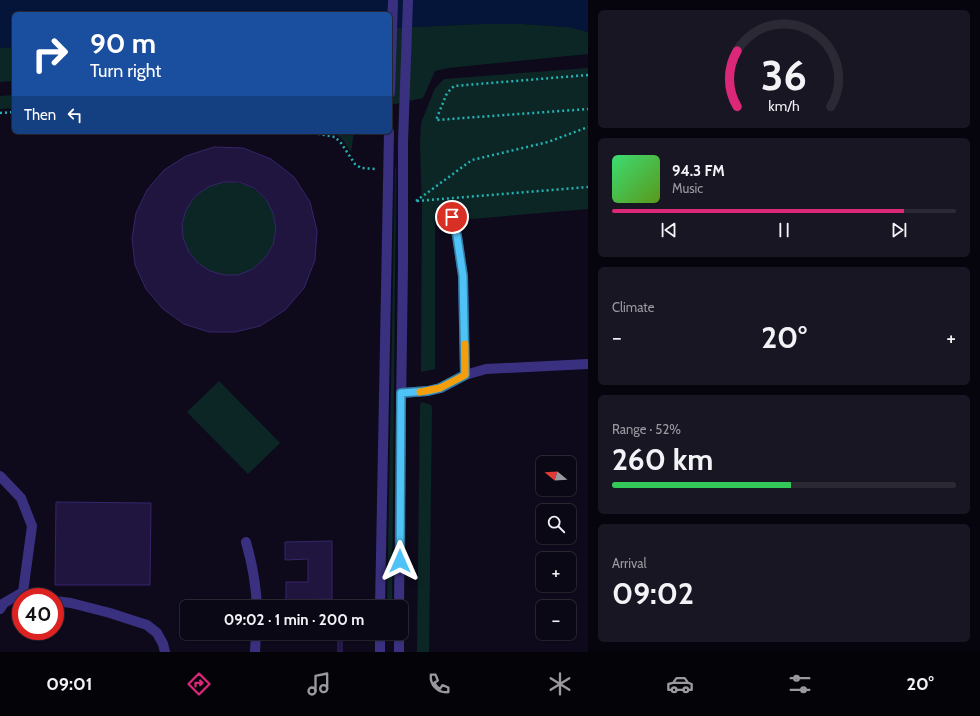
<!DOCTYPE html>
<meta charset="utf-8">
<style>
body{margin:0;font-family:Cabin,sans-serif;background:#181622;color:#f1f3f6;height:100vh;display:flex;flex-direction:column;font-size:15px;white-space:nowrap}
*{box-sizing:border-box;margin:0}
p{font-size:13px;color:#999aa0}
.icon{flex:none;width:22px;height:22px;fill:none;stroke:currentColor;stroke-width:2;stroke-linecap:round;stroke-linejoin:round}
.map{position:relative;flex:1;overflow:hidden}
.side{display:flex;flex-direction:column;gap:10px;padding:10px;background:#06040c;width:392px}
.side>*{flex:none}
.guide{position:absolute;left:12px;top:12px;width:380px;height:122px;border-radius:6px;box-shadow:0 1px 3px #0004,0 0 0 1px #2a2934;background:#1a4fa0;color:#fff;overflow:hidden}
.needle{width:26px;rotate:288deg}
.controls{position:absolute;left:536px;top:456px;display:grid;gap:8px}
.controls a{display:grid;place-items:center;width:40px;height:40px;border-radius:6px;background:#0a0815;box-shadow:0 1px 3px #0004,0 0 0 1px #2a2934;font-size:20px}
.speed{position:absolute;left:12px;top:588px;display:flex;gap:8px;font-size:20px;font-weight:700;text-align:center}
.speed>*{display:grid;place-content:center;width:52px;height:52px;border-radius:50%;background:#0a0815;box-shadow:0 1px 3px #0004,0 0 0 1px #2a2934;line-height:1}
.speed .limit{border:6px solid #d22;background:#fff;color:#111}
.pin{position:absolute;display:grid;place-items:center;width:34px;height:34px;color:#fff;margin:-17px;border:2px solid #fff;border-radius:50%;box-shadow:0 1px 4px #0007}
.me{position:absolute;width:44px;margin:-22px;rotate:0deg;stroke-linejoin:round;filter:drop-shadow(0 0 3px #0008)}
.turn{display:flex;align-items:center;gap:14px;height:84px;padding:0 12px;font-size:18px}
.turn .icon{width:52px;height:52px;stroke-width:2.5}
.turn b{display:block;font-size:28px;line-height:34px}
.then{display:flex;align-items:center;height:38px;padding:0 12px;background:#0003;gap:8px;font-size:15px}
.big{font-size:30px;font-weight:700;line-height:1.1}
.side .tile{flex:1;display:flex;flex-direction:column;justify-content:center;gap:6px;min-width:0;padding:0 14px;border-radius:6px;background:#181622}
.side .dial{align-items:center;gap:0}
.dial svg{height:104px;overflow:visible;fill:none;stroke:#2a2934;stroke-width:7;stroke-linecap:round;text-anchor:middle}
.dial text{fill:#f1f3f6;stroke:none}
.song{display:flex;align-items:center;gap:12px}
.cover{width:48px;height:48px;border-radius:6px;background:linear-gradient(135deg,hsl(140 70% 55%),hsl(90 70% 35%))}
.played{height:4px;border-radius:2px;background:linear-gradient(90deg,#db2777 85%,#2a2934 85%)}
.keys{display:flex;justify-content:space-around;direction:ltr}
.heat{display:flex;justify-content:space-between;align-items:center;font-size:22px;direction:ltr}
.charge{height:6px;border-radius:3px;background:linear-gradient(90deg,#34c759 52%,#2a2934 0)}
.trip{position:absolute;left:180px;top:600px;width:228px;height:40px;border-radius:6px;background:#0a0815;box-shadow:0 1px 3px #0004,0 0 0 1px #2a2934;font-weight:700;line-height:40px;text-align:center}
.tabs{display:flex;height:64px;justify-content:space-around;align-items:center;background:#040308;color:#999aa0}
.tabs .icon{width:28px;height:28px}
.tabs .active{color:#db2777}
.tabs b{font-size:18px;color:#f1f3f6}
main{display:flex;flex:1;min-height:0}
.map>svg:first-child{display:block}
</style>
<main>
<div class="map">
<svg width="588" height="652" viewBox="0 0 588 652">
<rect width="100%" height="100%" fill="#0e0a1c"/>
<path fill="#0c2626" d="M480,24H524L569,27L588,32V54L448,68L435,71L423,98L390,105V28Z
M14,47V81L0,82V48Z
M588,68V209L435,222V369L421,372L422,209L420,146L421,123L435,88L444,79Z
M14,95V108L0,109V96Z
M326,132H354L351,152C343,140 342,135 326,132Z
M395,167H396L392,607H387Z
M182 229a47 47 0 1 1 94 0a47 47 0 1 1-94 0Z
M219,381L280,443L248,474L187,412Z
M422,402L431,405L432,407L429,652H417L420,405Z"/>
<path fill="#05153a" d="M0,0H588V32L569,27L524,24H480L390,28V14H14V47L0,48Z"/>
<path fill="#20153e" stroke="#37256c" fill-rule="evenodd" d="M214,147L243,148L271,159L294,177L310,202L317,231L315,260L304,288L285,310L260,326L235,332H209L184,324L163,309L146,289L135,265L132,239L136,213L147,190L164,170L186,156ZM223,182H239L254,188L266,199L273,213L276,229L273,245L265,258L253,269L238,275H224L210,271L198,263L189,252L183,238L182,224L186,210L195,196L208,187Z
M56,502L151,503L150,585H55Z
M332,541V599L286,600V582H308V559L285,560V542Z
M324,633H342V652H338V634H324Z"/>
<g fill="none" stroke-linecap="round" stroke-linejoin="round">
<path stroke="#24b3b4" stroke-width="2.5" stroke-dasharray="2 3" stroke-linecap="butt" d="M588,75L454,86L447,93L436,120L588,109
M0,113L14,112
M308,132L335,137L341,143L355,164L361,168L375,169
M416,201L472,160L548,142L588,127
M417,201L588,187"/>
<path stroke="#39317f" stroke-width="10" d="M390,93L393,0
M452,217L457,236L463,276L465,375
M401,393L428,391L441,388L465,375L486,369L588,364
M0,476L21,498L32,526L23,592L32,597
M246,542C252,563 256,585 257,607
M55,601L71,603L110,613L147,625L157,633L163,644L165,652
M380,607L389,132
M399,607L401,408L403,264V142L407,29L408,0
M0,609L4,603L23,592
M255,652L256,633
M380,652V633
M399,652V633"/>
</g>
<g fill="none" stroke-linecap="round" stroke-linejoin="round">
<defs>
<path id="route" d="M400,561L401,393L428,391L440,388L465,375L463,276L457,236L452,217"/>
</defs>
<use href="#route" stroke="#337fa1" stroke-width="10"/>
<use href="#route" stroke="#4fc3f7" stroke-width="7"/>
<path stroke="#f59e0b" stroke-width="7" d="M420,392L440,388L465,375V344"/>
</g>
</svg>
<div class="controls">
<a><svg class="needle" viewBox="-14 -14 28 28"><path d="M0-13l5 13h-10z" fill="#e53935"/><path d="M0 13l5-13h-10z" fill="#999aa0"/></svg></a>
<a><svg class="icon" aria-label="search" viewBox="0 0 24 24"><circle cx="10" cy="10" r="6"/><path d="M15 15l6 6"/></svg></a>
<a>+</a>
<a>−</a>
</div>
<div class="speed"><div class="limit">40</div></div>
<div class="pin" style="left:452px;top:217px;background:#d93025"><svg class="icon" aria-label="arrive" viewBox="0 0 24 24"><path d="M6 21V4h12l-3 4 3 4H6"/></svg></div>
<svg class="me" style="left:400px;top:561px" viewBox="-20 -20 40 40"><path d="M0-17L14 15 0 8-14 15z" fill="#4fc3f7" stroke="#fff" stroke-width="4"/></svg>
<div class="trip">09:02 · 1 min · 200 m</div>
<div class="guide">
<div class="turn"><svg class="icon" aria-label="right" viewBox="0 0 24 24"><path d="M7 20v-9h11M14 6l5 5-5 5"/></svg><div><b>90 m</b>Turn right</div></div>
<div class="then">Then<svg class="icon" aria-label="left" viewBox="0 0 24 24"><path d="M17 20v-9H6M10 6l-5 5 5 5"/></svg></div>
</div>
</div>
<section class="side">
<div class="tile dial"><svg viewBox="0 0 100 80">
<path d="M14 69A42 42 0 1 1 86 69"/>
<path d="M14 69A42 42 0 0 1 14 26" stroke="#db2777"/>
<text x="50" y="56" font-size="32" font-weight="700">36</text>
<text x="50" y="72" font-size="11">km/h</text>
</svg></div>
<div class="tile">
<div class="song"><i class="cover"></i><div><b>94.3 FM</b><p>Music</p></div></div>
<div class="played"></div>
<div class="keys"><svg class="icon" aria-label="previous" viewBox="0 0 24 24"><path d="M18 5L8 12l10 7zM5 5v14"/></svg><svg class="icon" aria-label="pause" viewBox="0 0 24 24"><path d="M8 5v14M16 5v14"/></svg><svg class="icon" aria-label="next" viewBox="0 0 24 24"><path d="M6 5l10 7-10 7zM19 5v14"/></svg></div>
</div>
<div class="tile"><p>Climate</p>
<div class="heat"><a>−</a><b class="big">20°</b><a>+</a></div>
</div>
<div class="tile"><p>Range · 52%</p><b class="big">260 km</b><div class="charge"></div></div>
<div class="tile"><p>Arrival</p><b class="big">09:02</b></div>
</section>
</main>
<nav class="tabs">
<b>09:01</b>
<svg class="icon active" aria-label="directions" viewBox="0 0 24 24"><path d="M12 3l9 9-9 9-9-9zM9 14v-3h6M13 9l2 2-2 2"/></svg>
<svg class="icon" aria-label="music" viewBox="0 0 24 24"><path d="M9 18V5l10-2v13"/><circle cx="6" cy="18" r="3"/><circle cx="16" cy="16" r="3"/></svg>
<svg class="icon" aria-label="phone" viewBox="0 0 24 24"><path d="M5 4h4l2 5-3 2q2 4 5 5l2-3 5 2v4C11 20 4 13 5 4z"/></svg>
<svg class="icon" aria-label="climate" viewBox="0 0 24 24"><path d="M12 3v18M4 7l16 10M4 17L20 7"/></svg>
<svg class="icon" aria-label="car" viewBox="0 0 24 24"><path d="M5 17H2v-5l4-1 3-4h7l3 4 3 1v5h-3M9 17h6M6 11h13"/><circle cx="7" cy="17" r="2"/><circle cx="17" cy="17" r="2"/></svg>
<svg class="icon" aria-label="filters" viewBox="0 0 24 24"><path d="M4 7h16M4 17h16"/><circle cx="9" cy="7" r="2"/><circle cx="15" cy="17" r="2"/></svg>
<b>20°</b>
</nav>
